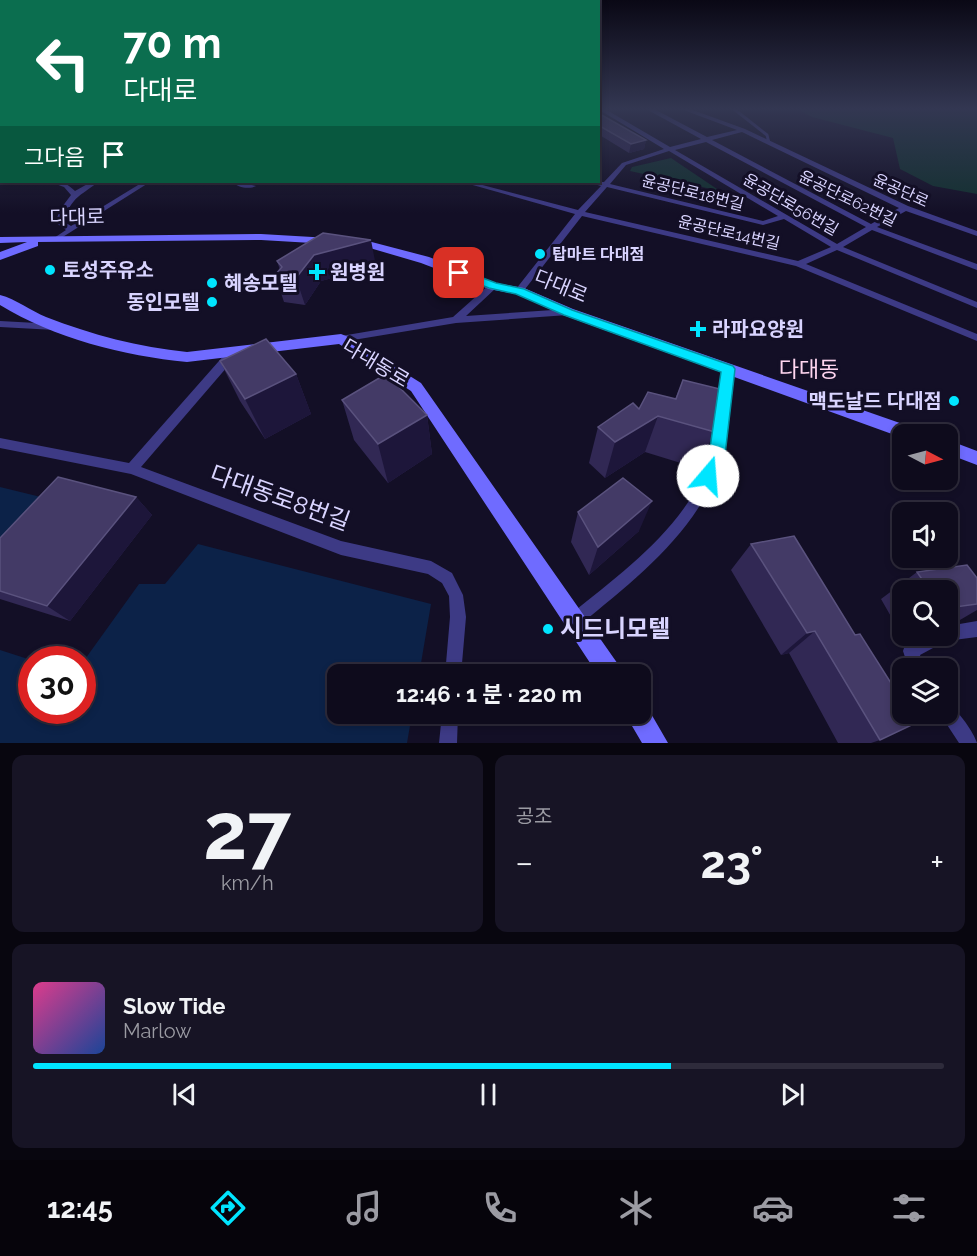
<!DOCTYPE html>
<html lang="ko">
<meta charset="utf-8">
<style>
body{margin:0;font-family:Raleway,"Noto Sans KR",sans-serif;background:#171425;color:#f1f3f6;height:100vh;display:flex;flex-direction:column;font-size:22px;white-space:nowrap}
*{box-sizing:border-box;margin:0}
p{font-size:20px;color:#9b9ba3}
.icon{flex:none;width:33px;height:33px;fill:none;stroke:currentColor;stroke-width:2;stroke-linecap:round;stroke-linejoin:round}
.map{position:relative;height:743px;overflow:hidden}
.panel{display:flex;flex-direction:column;gap:12px;padding:12px;background:#08060f;flex:1}
.panel>*{flex:none}
.hud{position:absolute;left:0px;top:0px;width:600px;height:183px;box-shadow:0 3px 9px #0003,0 0 0 2px #2e2b3b;background:#0b6e4f;color:#fff;overflow:hidden}
.needle{width:39px;rotate:96deg}
.buttons{position:absolute;left:892px;top:424px;display:grid;gap:12px}
.buttons a{display:grid;place-items:center;width:66px;height:66px;border-radius:12px;background:#0e0b1c;box-shadow:0 3px 9px #0003,0 0 0 2px #2e2b3b;font-size:30px}
.speed{position:absolute;left:18px;top:646px;display:flex;gap:12px;font-size:30px;font-weight:700;text-align:center}
.speed>*{display:grid;place-content:center;width:78px;height:78px;border-radius:50%;background:#0e0b1c;box-shadow:0 3px 9px #0003,0 0 0 2px #2e2b3b;line-height:1}
.speed .limit{border:9px solid #d22;background:#fff;color:#111}
.pin{position:absolute;display:grid;place-items:center;width:51px;height:51px;color:#fff;margin:-26px;border-radius:12px;box-shadow:0 3px 9px #0006}
.me{position:absolute;width:66px;margin:-33px;rotate:18deg;stroke-linejoin:round;filter:drop-shadow(0 0 4px #0008)}
.turn{display:flex;align-items:center;gap:21px;height:126px;padding:0 24px;font-size:27px}
.turn .icon{width:78px;height:78px;stroke-width:2.5}
.turn b{display:block;font-size:42px;line-height:51px}
.then{display:flex;align-items:center;height:57px;padding:0 24px;background:#0003;gap:12px;font-size:22px}
.big{font-size:45px;font-weight:700;line-height:1.1}
.panel .card{flex:1;display:flex;flex-direction:column;justify-content:center;gap:9px;min-width:0;padding:0 21px;border-radius:12px;background:#171425}
.panel .dial{align-items:center;gap:0}
.dial b{font-size:78px;line-height:1}
.song{display:flex;align-items:center;gap:18px}
.cover{width:72px;height:72px;border-radius:9px;background:linear-gradient(135deg,hsl(330 70% 55%),hsl(220 70% 35%))}
.played{height:6px;border-radius:3px;background:linear-gradient(90deg,#00e5ff 70%,#2e2b3b 70%)}
.keys{display:flex;justify-content:space-around;direction:ltr}
.heat{display:flex;justify-content:space-between;align-items:center;font-size:33px;direction:ltr}
.panel .tiles{flex:1;display:grid;gap:12px;grid-template-columns:1fr 1fr}
.card:last-child{grid-column:span 2}
.trip{position:absolute;left:327px;top:664px;width:324px;height:60px;border-radius:12px;background:#0e0b1c;box-shadow:0 3px 9px #0003,0 0 0 2px #2e2b3b;font-weight:700;line-height:60px;text-align:center}
.menu{display:flex;height:96px;justify-content:space-around;align-items:center;background:#06040b;color:#9b9ba3}
.menu .icon{width:42px;height:42px}
.menu .on{color:#00e5ff}
.menu b{font-size:27px;color:#f1f3f6}
.map>svg:first-child{display:block}
</style>
<div class="map">
<svg width="977" height="743" viewBox="0 0 977 743">
<rect width="100%" height="100%" fill="#130f26"/>
<path fill="#12302f" d="M797,109H977V194L933,186L900,169L893,138L812,117Z
M671,158L720,191L630,171L632,167Z"/>
<path fill="#0c2248" d="M0,487L45,498L0,546Z
M198,544L431,604L419,675H338V714H412L407,743H0V650L31,660L32,711H82L83,662L139,584H165Z"/>
<g fill="none" stroke-linecap="round" stroke-linejoin="round">
<path stroke="#3d3a85" stroke-width="3" d="M734,109L767,135L769,143"/>
<path fill="#3d3a85" fill-rule="evenodd" d="M598,109H605L670,147L701,139L646,109H654L707,137L737,130L681,109H690L745,129L908,206L977,231V236L906,211L877,227L977,264V270L872,230L843,247L977,302V308L837,250L806,264L977,334V341L796,266L582,216L522,293H516L515,291L516,289L575,214L462,182H471L578,210L601,186L591,183L590,182H604L622,163L664,149ZM742,132L899,208L871,224L712,140ZM706,142L866,227L837,244L675,150ZM669,151L778,216L763,221L610,184L626,165ZM607,187L763,225L784,219L831,247L798,261L585,212Z
M50,182C60,181 67,183 75,191L91,182H98C79,197 73,196 63,221L71,226L143,182H150L58,240L54,238L66,230L55,222L62,207L71,195L64,187Z
M232,182H239L256,186C249,190 237,187 232,182Z
M493,283L496,284V288L466,316L568,309L573,312L568,315L456,323L341,342L336,339L341,336L453,317L490,284Z
M0,321L55,324L60,327L55,330L0,327Z
M230,352L234,353L235,356L234,359L141,467L341,541L431,561L452,573L463,595L466,617L461,675H445L450,617L449,596L442,583L428,574L341,555L131,474L0,448V438L129,463L226,353Z
M728,365L733,369C730,397 731,428 723,455C701,529 638,577 581,624L576,627L571,624L568,619L571,614C625,570 689,525 711,455C719,428 719,397 723,369Z
M977,621V637L946,641L920,655L925,669H909L903,651L905,645L924,636H948V626Z
M948,705C958,709 974,733 977,743H959L940,714H948Z
M442,714H458L457,743H439Z"/>
<path fill="#6f6bff" fill-rule="evenodd" d="M261,234L364,240L429,257L496,283L524,288L573,309L920,430L922,435H903V438L563,315L516,294L489,289L421,263L363,246L261,240L38,242V246L0,260V252L27,242L0,243V237Z
M0,295C16,299 31,311 46,317C92,335 139,347 187,352L341,334L346,336L421,383L620,667L624,675H598L411,391L339,344L187,362C124,356 54,338 0,305Z
M948,440L977,451V465L948,454Z
M640,703L646,705L668,743H642L625,714H640Z"/>
</g>
<path fill="#312854" d="M598,113L646,140L644,149L629,153L598,134Z
M277,261L376,266L321,281L305,305L284,302L275,275L280,270Z
M220,361L296,374L311,414L265,439L240,401Z
M683,380L715,432L697,468L645,452L605,478L589,463L598,427L639,409L675,399Z
M342,400L427,415L432,454L388,483L354,440Z
M136,497L152,515L70,621L0,599V538Z
M578,512L639,531L589,575L571,542Z
M794,536L880,740L871,743H838L789,653L781,655L731,570L751,544Z
M917,572L977,578V610L948,627V591H903V633L901,634L881,599Z"/>
<path fill="#1d163a" d="M2,133V148L0,149V134Z
M646,140L644,149L629,153L631,144Z
M371,240L376,266L321,281L305,305L296,278L314,255Z
M296,374L311,414L265,439L245,399Z
M427,415L432,454L388,483L378,444Z
M658,416L645,452L605,478L615,442Z
M136,497L152,515L70,621L47,606Z
M652,501L639,531L589,575L598,547Z
M815,631L789,653L781,655L807,633Z"/>
<path fill="#433a66" stroke="#5a527e" stroke-width="1.5" d="M598,113L646,140L631,144L598,125Z
M0,124H2V133L0,134Z
M323,233L371,240L314,255L296,278L275,275L282,267L277,261Z
M266,339L296,374L245,399L220,361Z
M386,374L427,415L378,444L342,400Z
M683,380L724,390L715,432L658,416L615,442L598,427L633,403L639,409L648,392L676,399Z
M58,477L136,497L47,606L0,591V538Z
M623,478L652,501L598,547L578,512Z
M794,536L855,635L860,634L903,702V714H911L916,723L880,740L815,631L807,633L751,544Z
M967,565L977,578V604L948,608V591H930L917,572Z"/>
<linearGradient id="sky" x2="0" y2="1"><stop stop-color="#0a0815"/><stop offset="0.51" stop-color="#333752"/><stop offset="1" stop-color="#333752" stop-opacity="0"/></linearGradient>
<rect width="977" height="213" fill="url(#sky)"/>
<path fill="#00e5ff" stroke="#0095a6" stroke-width="1.5" d="M459,269L496,283L524,289L572,310L733,366L735,369L725,455L714,481L708,483L703,481L700,476L709,455L721,372L564,315L516,294L489,288L455,275L454,273Z"/>
<g fill="#00e5ff" stroke="#130f26" stroke-width="2">
<circle cx="540" cy="254" r="6"/>
<circle cx="50" cy="270" r="6"/>
<path d="M314 263h6v6h6v6h-6v6h-6v-6h-6v-6h6z"/>
<circle cx="212" cy="283" r="6"/>
<circle cx="212" cy="302" r="6"/>
<path d="M695 320h6v6h6v6h-6v6h-6v-6h-6v-6h6z"/>
<circle cx="954" cy="401" r="6"/>
<circle cx="548" cy="629" r="6"/>
</g>
<g text-anchor="middle" stroke-width="6" stroke-linejoin="round" paint-order="stroke">
<g font-size="16" fill="#d9d4ff" stroke="#130f26">
<text transform="translate(901 190) rotate(24)" y="6">윤공단로</text>
<text transform="translate(693 192) rotate(14)" y="6">윤공단로18번길</text>
<text transform="translate(848 198) rotate(26)" y="6">윤공단로62번길</text>
<text transform="translate(791 204) rotate(30)" y="6">윤공단로56번길</text>
<text transform="translate(729 232) rotate(13)" y="6">윤공단로14번길</text>
</g>
<g font-size="16" font-weight="bold" fill="#d9d4ff" stroke="#130f26" text-anchor="start">
<text x="552" y="260">탑마트 다대점</text>
</g>
<g font-size="20" fill="#d9d4ff" stroke="#130f26">
<text transform="translate(77 217) rotate(-1)" y="7">다대로</text>
<text transform="translate(561 286) rotate(22)" y="7">다대로</text>
<text transform="translate(376 363) rotate(31)" y="7">다대동로</text>
</g>
<g font-size="20" font-weight="bold" fill="#d9d4ff" stroke="#130f26" text-anchor="start">
<text x="62" y="277">토성주유소</text>
<text x="330" y="279">원병원</text>
<text x="224" y="290">혜송모텔</text>
<text x="200" y="309" text-anchor="end">동인모텔</text>
<text x="712" y="336">라파요양원</text>
<text x="942" y="408" text-anchor="end">맥도날드 다대점</text>
</g>
<g font-size="22" fill="#ffd6f0" stroke="#130f26">
<text x="809" y="377">다대동</text>
</g>
<g font-size="24" fill="#d9d4ff" stroke="#130f26">
<text transform="translate(280 498) rotate(20)" y="8">다대동로8번길</text>
</g>
<g font-size="24" font-weight="bold" fill="#d9d4ff" stroke="#130f26" text-anchor="start">
<text x="560" y="637">시드니모텔</text>
</g>
</g>
</svg>
<div class="buttons">
<a><svg class="needle" viewBox="-14 -14 28 28"><path d="M0-13l5 13h-10z" fill="#e53935"/><path d="M0 13l5-13h-10z" fill="#9b9ba3"/></svg></a>
<a><svg class="icon" aria-label="sound" viewBox="0 0 24 24"><path d="M4 9h4l5-4v14l-5-4H4zM17 9q2 3 0 6"/></svg></a>
<a><svg class="icon" aria-label="search" viewBox="0 0 24 24"><circle cx="10" cy="10" r="6"/><path d="M15 15l6 6"/></svg></a>
<a><svg class="icon" aria-label="layers" viewBox="0 0 24 24"><path d="M12 4l9 5-9 5-9-5zM3 14l9 5 9-5"/></svg></a>
</div>
<div class="speed"><div class="limit">30</div></div>
<div class="pin" style="left:459px;top:273px;background:#d93025"><svg class="icon" aria-label="arrive" viewBox="0 0 24 24"><path d="M6 21V4h12l-3 4 3 4H6"/></svg></div>
<svg class="me" style="left:708px;top:476px" viewBox="-20 -20 40 40"><circle r="19" fill="#fff"/><path d="M0-13L10 11 0 6-10 11z" fill="#00e5ff"/></svg>
<div class="trip">12:46 · 1 분 · 220 m</div>
<div class="hud">
<div class="turn"><svg class="icon" aria-label="left" viewBox="0 0 24 24"><path d="M17 20v-9H6M10 6l-5 5 5 5"/></svg><div><b>70 m</b>다대로</div></div>
<div class="then">그다음<svg class="icon" aria-label="arrive" viewBox="0 0 24 24"><path d="M6 21V4h12l-3 4 3 4H6"/></svg></div>
</div>
</div>
<section class="panel">
<div class="tiles">
<div class="card dial"><b>27</b><p>km/h</p></div>
<div class="card"><p>공조</p>
<div class="heat"><a>−</a><b class="big">23°</b><a>+</a></div>
</div>
<div class="card">
<div class="song"><i class="cover"></i><div><b>Slow Tide</b><p>Marlow</p></div></div>
<div class="played"></div>
<div class="keys"><svg class="icon" aria-label="previous" viewBox="0 0 24 24"><path d="M18 5L8 12l10 7zM5 5v14"/></svg><svg class="icon" aria-label="pause" viewBox="0 0 24 24"><path d="M8 5v14M16 5v14"/></svg><svg class="icon" aria-label="next" viewBox="0 0 24 24"><path d="M6 5l10 7-10 7zM19 5v14"/></svg></div>
</div>
</div>
</section>
<nav class="menu">
<b>12:45</b>
<svg class="icon on" aria-label="directions" viewBox="0 0 24 24"><path d="M12 3l9 9-9 9-9-9zM9 14v-3h6M13 9l2 2-2 2"/></svg>
<svg class="icon" aria-label="music" viewBox="0 0 24 24"><path d="M9 18V5l10-2v13"/><circle cx="6" cy="18" r="3"/><circle cx="16" cy="16" r="3"/></svg>
<svg class="icon" aria-label="phone" viewBox="0 0 24 24"><path d="M5 4h4l2 5-3 2q2 4 5 5l2-3 5 2v4C11 20 4 13 5 4z"/></svg>
<svg class="icon" aria-label="climate" viewBox="0 0 24 24"><path d="M12 3v18M4 7l16 10M4 17L20 7"/></svg>
<svg class="icon" aria-label="car" viewBox="0 0 24 24"><path d="M5 17H2v-5l4-1 3-4h7l3 4 3 1v5h-3M9 17h6M6 11h13"/><circle cx="7" cy="17" r="2"/><circle cx="17" cy="17" r="2"/></svg>
<svg class="icon" aria-label="filters" viewBox="0 0 24 24"><path d="M4 7h16M4 17h16"/><circle cx="9" cy="7" r="2"/><circle cx="15" cy="17" r="2"/></svg>
</nav>
